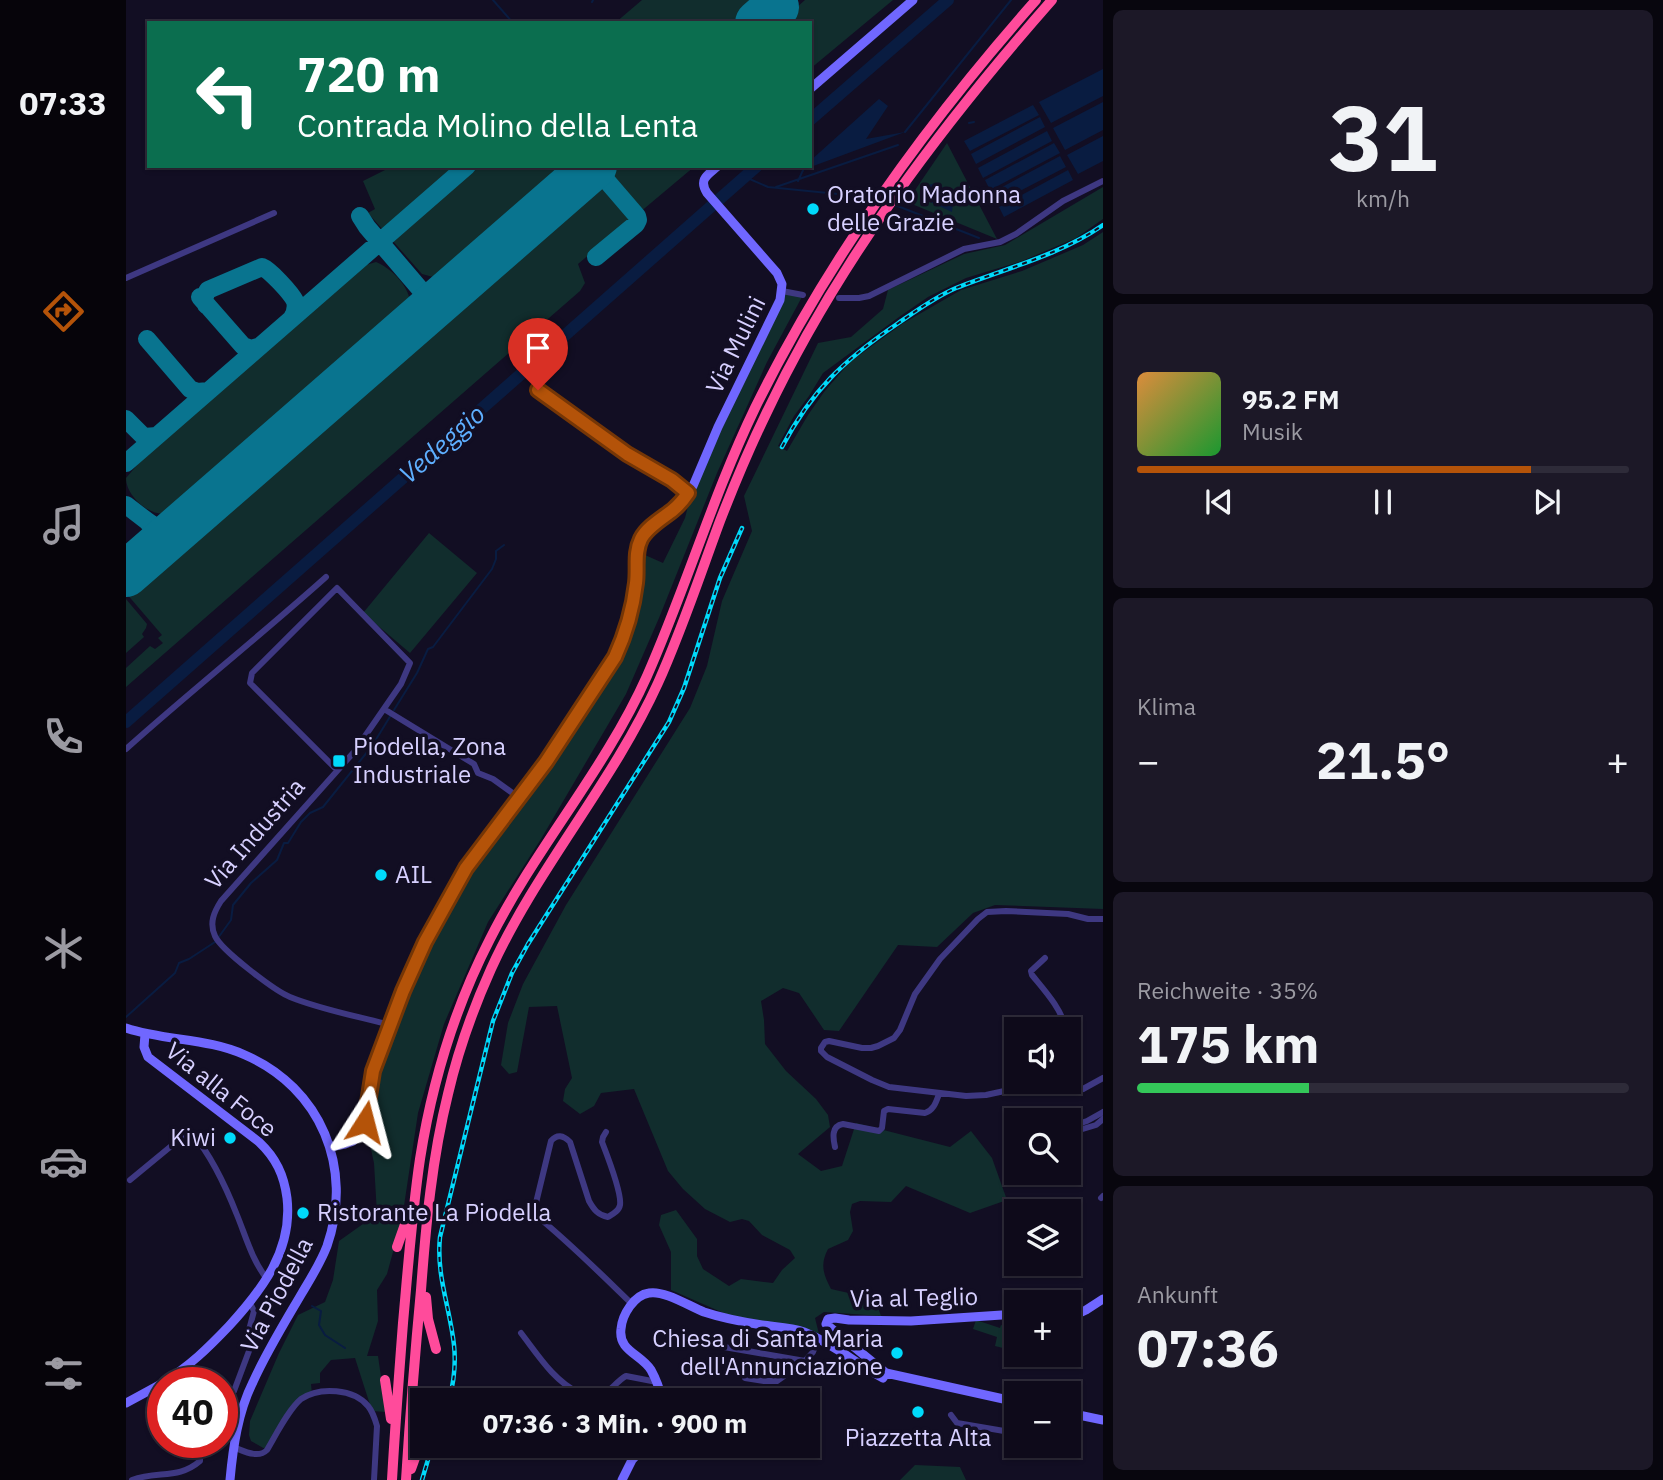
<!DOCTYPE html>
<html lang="de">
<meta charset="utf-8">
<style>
body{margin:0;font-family:"IBM Plex Sans",sans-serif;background:#1c1827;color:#f1f3f6;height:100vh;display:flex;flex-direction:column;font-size:26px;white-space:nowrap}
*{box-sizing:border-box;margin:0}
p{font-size:23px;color:#9b9aa2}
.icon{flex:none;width:38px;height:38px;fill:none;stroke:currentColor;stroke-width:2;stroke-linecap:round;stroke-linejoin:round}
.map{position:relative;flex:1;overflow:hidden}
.sheet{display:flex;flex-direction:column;gap:10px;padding:10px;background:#08060e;width:560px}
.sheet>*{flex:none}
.guide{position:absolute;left:21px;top:21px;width:665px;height:147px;border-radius:0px;box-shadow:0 2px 5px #0004,0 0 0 2px #2e2b39;background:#0b6e4f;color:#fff;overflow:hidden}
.fabs{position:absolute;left:878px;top:1017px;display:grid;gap:14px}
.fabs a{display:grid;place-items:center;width:77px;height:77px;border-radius:0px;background:#0e0a1a;box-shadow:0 2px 5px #0004,0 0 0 2px #2e2b39;font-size:35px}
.speed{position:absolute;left:21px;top:1367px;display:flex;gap:14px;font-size:35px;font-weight:700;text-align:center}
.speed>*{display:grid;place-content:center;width:91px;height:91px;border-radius:50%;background:#0e0a1a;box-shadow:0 2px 5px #0004,0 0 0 2px #2e2b39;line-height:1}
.speed .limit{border:10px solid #d22;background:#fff;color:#111}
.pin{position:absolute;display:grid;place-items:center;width:60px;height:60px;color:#fff;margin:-72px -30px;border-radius:50% 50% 50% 0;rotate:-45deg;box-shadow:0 0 7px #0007}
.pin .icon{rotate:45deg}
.me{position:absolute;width:77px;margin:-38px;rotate:9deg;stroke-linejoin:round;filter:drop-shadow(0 0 5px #0008)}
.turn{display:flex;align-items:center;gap:24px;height:147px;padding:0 35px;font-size:32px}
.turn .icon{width:91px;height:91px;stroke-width:2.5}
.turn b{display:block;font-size:49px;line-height:60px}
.big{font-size:52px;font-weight:800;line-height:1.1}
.sheet .tile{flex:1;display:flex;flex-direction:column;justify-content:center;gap:10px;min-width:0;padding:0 24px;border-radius:10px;background:#1c1827}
.sheet .dial{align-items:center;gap:0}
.dial b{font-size:91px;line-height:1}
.song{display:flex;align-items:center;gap:21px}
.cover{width:84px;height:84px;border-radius:10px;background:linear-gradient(135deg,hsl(30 70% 55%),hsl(130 70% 35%))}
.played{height:7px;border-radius:4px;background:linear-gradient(90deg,#b45309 80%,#2e2b39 80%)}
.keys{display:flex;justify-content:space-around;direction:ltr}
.heat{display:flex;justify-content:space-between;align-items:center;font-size:38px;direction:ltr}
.charge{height:10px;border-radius:5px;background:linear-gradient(90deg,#34c759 35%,#2e2b39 0)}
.trip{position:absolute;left:284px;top:1388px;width:410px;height:70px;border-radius:0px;background:#0e0a1a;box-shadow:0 2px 5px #0004,0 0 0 2px #2e2b39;font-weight:800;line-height:70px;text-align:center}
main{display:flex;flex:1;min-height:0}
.dock{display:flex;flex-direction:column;width:126px;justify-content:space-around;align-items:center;background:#06040a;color:#9b9aa2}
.dock .icon{width:49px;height:49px}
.dock .on{color:#b45309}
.dock b{font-size:32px;color:#f1f3f6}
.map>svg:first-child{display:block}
</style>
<main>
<nav class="dock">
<b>07:33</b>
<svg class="icon on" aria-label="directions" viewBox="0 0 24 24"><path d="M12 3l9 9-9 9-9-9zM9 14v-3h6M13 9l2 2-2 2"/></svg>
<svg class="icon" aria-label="music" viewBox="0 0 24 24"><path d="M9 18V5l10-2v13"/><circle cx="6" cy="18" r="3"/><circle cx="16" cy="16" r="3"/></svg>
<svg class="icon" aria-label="phone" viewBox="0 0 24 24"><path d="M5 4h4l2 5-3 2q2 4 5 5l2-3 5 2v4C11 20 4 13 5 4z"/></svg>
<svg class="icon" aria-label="climate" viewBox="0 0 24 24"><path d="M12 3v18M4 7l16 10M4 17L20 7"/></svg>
<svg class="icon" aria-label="car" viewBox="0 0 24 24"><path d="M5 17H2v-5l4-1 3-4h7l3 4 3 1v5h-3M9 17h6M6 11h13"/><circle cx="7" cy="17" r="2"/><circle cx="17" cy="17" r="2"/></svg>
<svg class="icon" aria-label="filters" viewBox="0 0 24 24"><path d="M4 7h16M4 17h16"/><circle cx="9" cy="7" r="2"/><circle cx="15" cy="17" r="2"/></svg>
</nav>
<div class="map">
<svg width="977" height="1480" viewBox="0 0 977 1480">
<rect width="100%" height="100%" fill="#120e23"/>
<path fill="#112d2d" d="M516,0H632L606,23H489Z
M679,0H767L684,69V23H653Z
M821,143L871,239L781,202Z
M267,166H442L319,274L307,277L296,274L242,213L249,209L237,181Z
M489,166H569L513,213L488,182L487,168Z
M468,185L482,188L505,217L504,220L452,264L459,283L454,291L0,687V668L24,646L29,649L37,643L32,638L36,635L0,593Z
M977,187V219L950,238L896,261L840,278L802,297L773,317L697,373L683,396L668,416L652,446L661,451L682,415L698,392L724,362L776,324L835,290L896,271L957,245L977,232V909L869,905L847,913L811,947L772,945L713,1031L698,1030L673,993L657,988L635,1001L638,1020L639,1044L660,1071L690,1099L702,1115L704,1127L672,1154L695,1171L716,1166L730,1123L824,1147L845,1131L866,1158L881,1200L844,1213L780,1186L765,1202L734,1201L726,1204L724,1212L727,1231L722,1240L702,1249C694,1264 697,1274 705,1289L749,1299L755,1316L698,1312L689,1318L693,1334L649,1323L602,1315L545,1290V1252L533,1225L535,1215L550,1210L571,1239V1256L577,1269L603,1286L615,1279L647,1283L656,1270L669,1258L664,1250L636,1235L623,1221L616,1219L604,1222L579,1209L557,1189L542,1171L508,1089L475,1093L468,1106L454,1114L437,1101L439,1089L446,1078L431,1006L403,1007L391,1072L383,1074L375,1065L382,1023L397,984L440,905L564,708L581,666L596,601L626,531L618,496L692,343L725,337L757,309L762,290L838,254L879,245Z
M250,262C265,268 282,285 284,301L279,309L45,513C26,519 0,497 0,478L18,457L217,284L240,265Z
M656,291L677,295L641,362L591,473L533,618L500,694L415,839L362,922L318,1024L292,1113L276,1219L261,1274L251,1290L252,1321L241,1356H252L260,1412L246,1411L229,1358L205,1360L194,1373V1383L185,1384L186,1394L175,1399L141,1450L125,1441L123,1435L124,1421L153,1353L172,1315L199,1302L207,1280L213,1241L251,1214L248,1163L239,1122L247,1071L277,991L340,868L392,797L497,639L510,551L537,563L559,518L567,486Z
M303,533L351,573L284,653L237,613Z
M0,599L21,624L20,628L16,634L18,637L0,653Z
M850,1320L874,1328L875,1325L891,1330L889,1351L869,1346L871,1337L847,1329Z
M789,1465L834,1467L840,1480H774Z"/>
<path fill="#091c41" d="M977,69V96L925,123L913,102Z
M753,99L762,106L740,139L779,132L682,168L681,166H684V161Z
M977,102V130L939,150L927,128Z
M907,105L913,115L844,151L838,141Z
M914,117L919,127L850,164L845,154Z
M921,131L926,141L857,178L852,168Z
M977,136V161L952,174L941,155Z
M928,143L934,153L864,190L859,180Z
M934,156L940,167L871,203L865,193Z
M942,170L947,180L878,217L873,207Z
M809,183L816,186L818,193L823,194L827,201L826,212L800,200L797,196L800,186Z"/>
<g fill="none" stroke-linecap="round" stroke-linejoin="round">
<path stroke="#091c41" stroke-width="2" d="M367,0L387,23
M466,2L467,0
M843,123L848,122
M779,132L885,0
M619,177L642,187L732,196
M672,181L679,166
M650,187L772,145
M769,205L853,238
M268,710L291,673L302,649L307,647L366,569L370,559V551L378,545
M92,938L105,920L107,905L125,883L151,860L158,843H162L175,822L184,813L197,807L246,746L265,715
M0,1017L49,973L53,963L63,959L89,942
M186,1306L195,1311L193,1325L199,1335L219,1348"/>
<path stroke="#091c41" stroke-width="12" d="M684,120L822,0
M0,722L631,166"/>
<path stroke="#09748f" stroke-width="18" d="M468,166L511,216L512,220L510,224L470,257
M234,216L241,227L294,289
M74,297L117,346L125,349L132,347
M80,305L78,297L82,290L136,267C144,270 165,293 169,301C171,308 169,313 166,318
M289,320C298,310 302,301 294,289C306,299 316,295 328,287
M21,339L64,389L71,392L83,391
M0,419L18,437L31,436
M0,463L341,166
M0,505L21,521
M4,570C19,556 41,542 21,521C42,537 49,528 68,515"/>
<path stroke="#09748f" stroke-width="46" d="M632,23L650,7
M0,574L468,166"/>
<path stroke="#3e3882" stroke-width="6" d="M0,278L148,213
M656,291L677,295
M713,298H733L743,296L838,249L874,242L890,234L937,201L977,181
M412,390L501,454L546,480L562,493
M258,709L348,764L352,773L367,779L392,797
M0,749C66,690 134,636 200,577
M211,770L124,683L126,673L211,588L284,663L275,684L228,752L95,901C88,912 83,923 89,936C95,950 149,991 164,997C196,1010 231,1016 264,1025
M977,919H962L942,914L880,911L861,912L852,919L814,959L789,994L774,1030L768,1038L752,1046L745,1048H736L703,1041L699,1042L695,1048V1051L701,1057L746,1080L763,1087L840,1096L860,1095L883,1090L942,1093L957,1089L977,1078
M919,958L905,971L906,975C919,991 935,1008 940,1029
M883,1090L884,1086L899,1082
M947,1126L950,1131L970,1125L977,1119
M943,1127L961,1121L977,1112
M480,1132L477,1137L476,1142C481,1155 496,1193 494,1205C493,1211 487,1214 482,1217C472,1215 468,1210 463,1201L444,1142C437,1135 431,1134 425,1141L408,1211L412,1217C445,1244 475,1274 506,1304
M709,1147C707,1138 705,1126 717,1124L753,1131L756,1128L758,1111L762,1109L799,1113C808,1110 810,1102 813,1094
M4,1180L61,1133L67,1134C86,1157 100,1187 111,1215C120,1237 126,1260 141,1279
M975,1198L977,1196
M395,1333C412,1355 427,1380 453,1393C458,1396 463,1399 468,1398C481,1397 489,1382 500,1376L531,1382
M575,1343L679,1361
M619,1378L638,1381H651L679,1361L687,1352L692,1339
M96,1407L108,1391L123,1351V1330L128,1311L124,1303
M825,1415L831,1423L884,1432H891
M107,1447C118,1451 132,1459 141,1450C150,1435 162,1410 175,1399C194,1386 228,1389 242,1406C247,1412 249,1419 251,1426L248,1480
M6,1480C32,1470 52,1480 74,1461V1442"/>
<path stroke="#7067ff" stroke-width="9" d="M684,89L787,0
M0,1028C39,1041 82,1038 119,1055C195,1088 228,1168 201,1246C195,1262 185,1278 176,1293C159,1322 141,1351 127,1382C112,1412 107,1447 104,1480
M19,1034L18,1047L22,1057L133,1142C150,1158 158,1175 161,1198C167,1250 136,1290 103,1326C83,1347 63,1367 37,1382
M204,1147L219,1144L227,1141L239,1122L247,1071L277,991L299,942L340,868L420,762L489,657L497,640L504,618L510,582V551L515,539L519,532L551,507L567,486L592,427L654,300L656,284L651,273L581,193C572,179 582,175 592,166
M891,1314L785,1321L723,1320L709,1318L702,1319L700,1324L760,1373L891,1402
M943,1318L960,1310L977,1299
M536,1400C534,1390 530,1379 525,1370C515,1354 492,1351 495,1329C496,1315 508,1295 523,1293C538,1290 563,1306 578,1312C596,1318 617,1322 636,1325C650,1327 665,1327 678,1332C706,1343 731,1364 757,1378L760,1373
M0,1403L37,1383
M943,1413L977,1420
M496,1480L506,1460L519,1446"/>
<path stroke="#ff4b9b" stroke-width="10" d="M271,1247L283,1213
M300,1297L302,1319L310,1349
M259,1380L265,1419
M285,1469L296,1438
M266,1480C269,1428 273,1375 277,1323C282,1268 286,1213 294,1159C306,1083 329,1007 364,939C410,847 479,770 521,676C560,588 587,495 629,408C702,259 801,123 910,0
M280,1480C284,1417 289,1353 295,1290C300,1224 306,1158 322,1094C332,1051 347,1009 365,969C411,868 486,784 532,683C556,630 574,575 594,521C608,485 623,449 640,414C712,262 815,126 926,0"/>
<defs>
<path id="rail" d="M656,447C686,390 718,360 771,324C790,311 809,297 830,288C880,268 932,256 977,225
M323,1400C328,1382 330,1364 328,1345C324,1308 310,1275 314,1237L367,1021L386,973L402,944L543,722L558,688L594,578L616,528
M296,1480L306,1446"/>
</defs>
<use href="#rail" stroke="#00dafb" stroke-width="4.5"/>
<use href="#rail" stroke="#120e23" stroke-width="2" stroke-dasharray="5" stroke-linecap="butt"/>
</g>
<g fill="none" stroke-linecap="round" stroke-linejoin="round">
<defs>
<path id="route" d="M239,1122L247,1071L277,991L299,942L340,868L420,762L489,657C500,633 507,609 510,583C512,568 508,553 515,539C521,527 537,518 547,510C553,505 558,499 562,493L546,480L501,454L412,390"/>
</defs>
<use href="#route" stroke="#753606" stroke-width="18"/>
<use href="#route" stroke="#b45309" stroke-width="12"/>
</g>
<g fill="#00dafb" stroke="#120e23" stroke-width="2.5">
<circle cx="687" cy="209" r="7"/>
<rect x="206" y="754" width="14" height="14" rx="3.5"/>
<circle cx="255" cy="875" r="7"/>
<circle cx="104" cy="1138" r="7"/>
<circle cx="177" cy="1213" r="7"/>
<circle cx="771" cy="1353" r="7"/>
<circle cx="792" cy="1412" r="7"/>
</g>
<g text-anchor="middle" stroke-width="7" stroke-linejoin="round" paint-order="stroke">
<g font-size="24" fill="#d7d0ff" stroke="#120e23" text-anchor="start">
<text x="701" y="203">Oratorio Madonna<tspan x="701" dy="28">delle Grazie</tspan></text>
<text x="227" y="755">Piodella, Zona<tspan x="227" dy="28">Industriale</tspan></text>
<text x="269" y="883">AIL</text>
<text x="90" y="1146" text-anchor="end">Kiwi</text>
<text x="191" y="1221">Ristorante La Piodella</text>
<text x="757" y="1347" text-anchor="end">Chiesa di Santa Maria<tspan x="757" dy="28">dell'Annunciazione</tspan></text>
<text x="792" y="1446" text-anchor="middle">Piazzetta Alta</text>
</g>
<g font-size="24" fill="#d7d0ff" stroke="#120e23">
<text transform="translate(610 345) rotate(-64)" y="8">Via Mulini</text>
<text transform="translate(129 834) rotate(-49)" y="8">Via Industria</text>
<text transform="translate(95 1090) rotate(39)" y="8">Via alla Foce</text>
<text transform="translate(151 1295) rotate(-62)" y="8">Via Piodella</text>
<text transform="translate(788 1298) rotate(-1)" y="8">Via al Teglio</text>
</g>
<g font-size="26" font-style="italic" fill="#5eafff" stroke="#120e23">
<text transform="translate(316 444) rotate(-41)" y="9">Vedeggio</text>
</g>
</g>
</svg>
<div class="fabs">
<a><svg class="icon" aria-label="sound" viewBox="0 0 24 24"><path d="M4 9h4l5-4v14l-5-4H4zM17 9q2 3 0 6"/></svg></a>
<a><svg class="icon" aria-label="search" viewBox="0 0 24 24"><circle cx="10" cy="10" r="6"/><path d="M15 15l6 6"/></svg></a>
<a><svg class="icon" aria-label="layers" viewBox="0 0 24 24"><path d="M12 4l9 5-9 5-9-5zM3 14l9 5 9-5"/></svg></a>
<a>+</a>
<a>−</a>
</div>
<div class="speed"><div class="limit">40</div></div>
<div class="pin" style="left:412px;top:390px;background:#d93025"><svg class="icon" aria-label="arrive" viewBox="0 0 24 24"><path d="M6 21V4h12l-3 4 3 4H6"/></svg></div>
<svg class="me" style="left:239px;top:1122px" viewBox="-20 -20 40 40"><path d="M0-17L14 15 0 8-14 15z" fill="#b45309" stroke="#fff" stroke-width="4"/></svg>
<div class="trip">07:36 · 3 Min. · 900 m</div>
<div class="guide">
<div class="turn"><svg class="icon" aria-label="left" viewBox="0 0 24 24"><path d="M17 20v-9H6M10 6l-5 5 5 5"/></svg><div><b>720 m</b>Contrada Molino della Lenta</div></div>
</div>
</div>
<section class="sheet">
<div class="tile dial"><b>31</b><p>km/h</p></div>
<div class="tile">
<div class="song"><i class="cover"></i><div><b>95.2 FM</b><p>Musik</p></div></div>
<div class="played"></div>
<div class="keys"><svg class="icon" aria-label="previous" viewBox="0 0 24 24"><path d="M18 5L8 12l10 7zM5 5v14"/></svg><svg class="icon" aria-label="pause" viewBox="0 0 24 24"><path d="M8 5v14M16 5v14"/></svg><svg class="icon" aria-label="next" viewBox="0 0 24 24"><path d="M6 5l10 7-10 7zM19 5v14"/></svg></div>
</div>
<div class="tile"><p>Klima</p>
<div class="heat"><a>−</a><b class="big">21.5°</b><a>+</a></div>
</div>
<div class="tile"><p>Reichweite · 35%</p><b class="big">175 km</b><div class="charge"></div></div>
<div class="tile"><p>Ankunft</p><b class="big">07:36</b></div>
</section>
</main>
